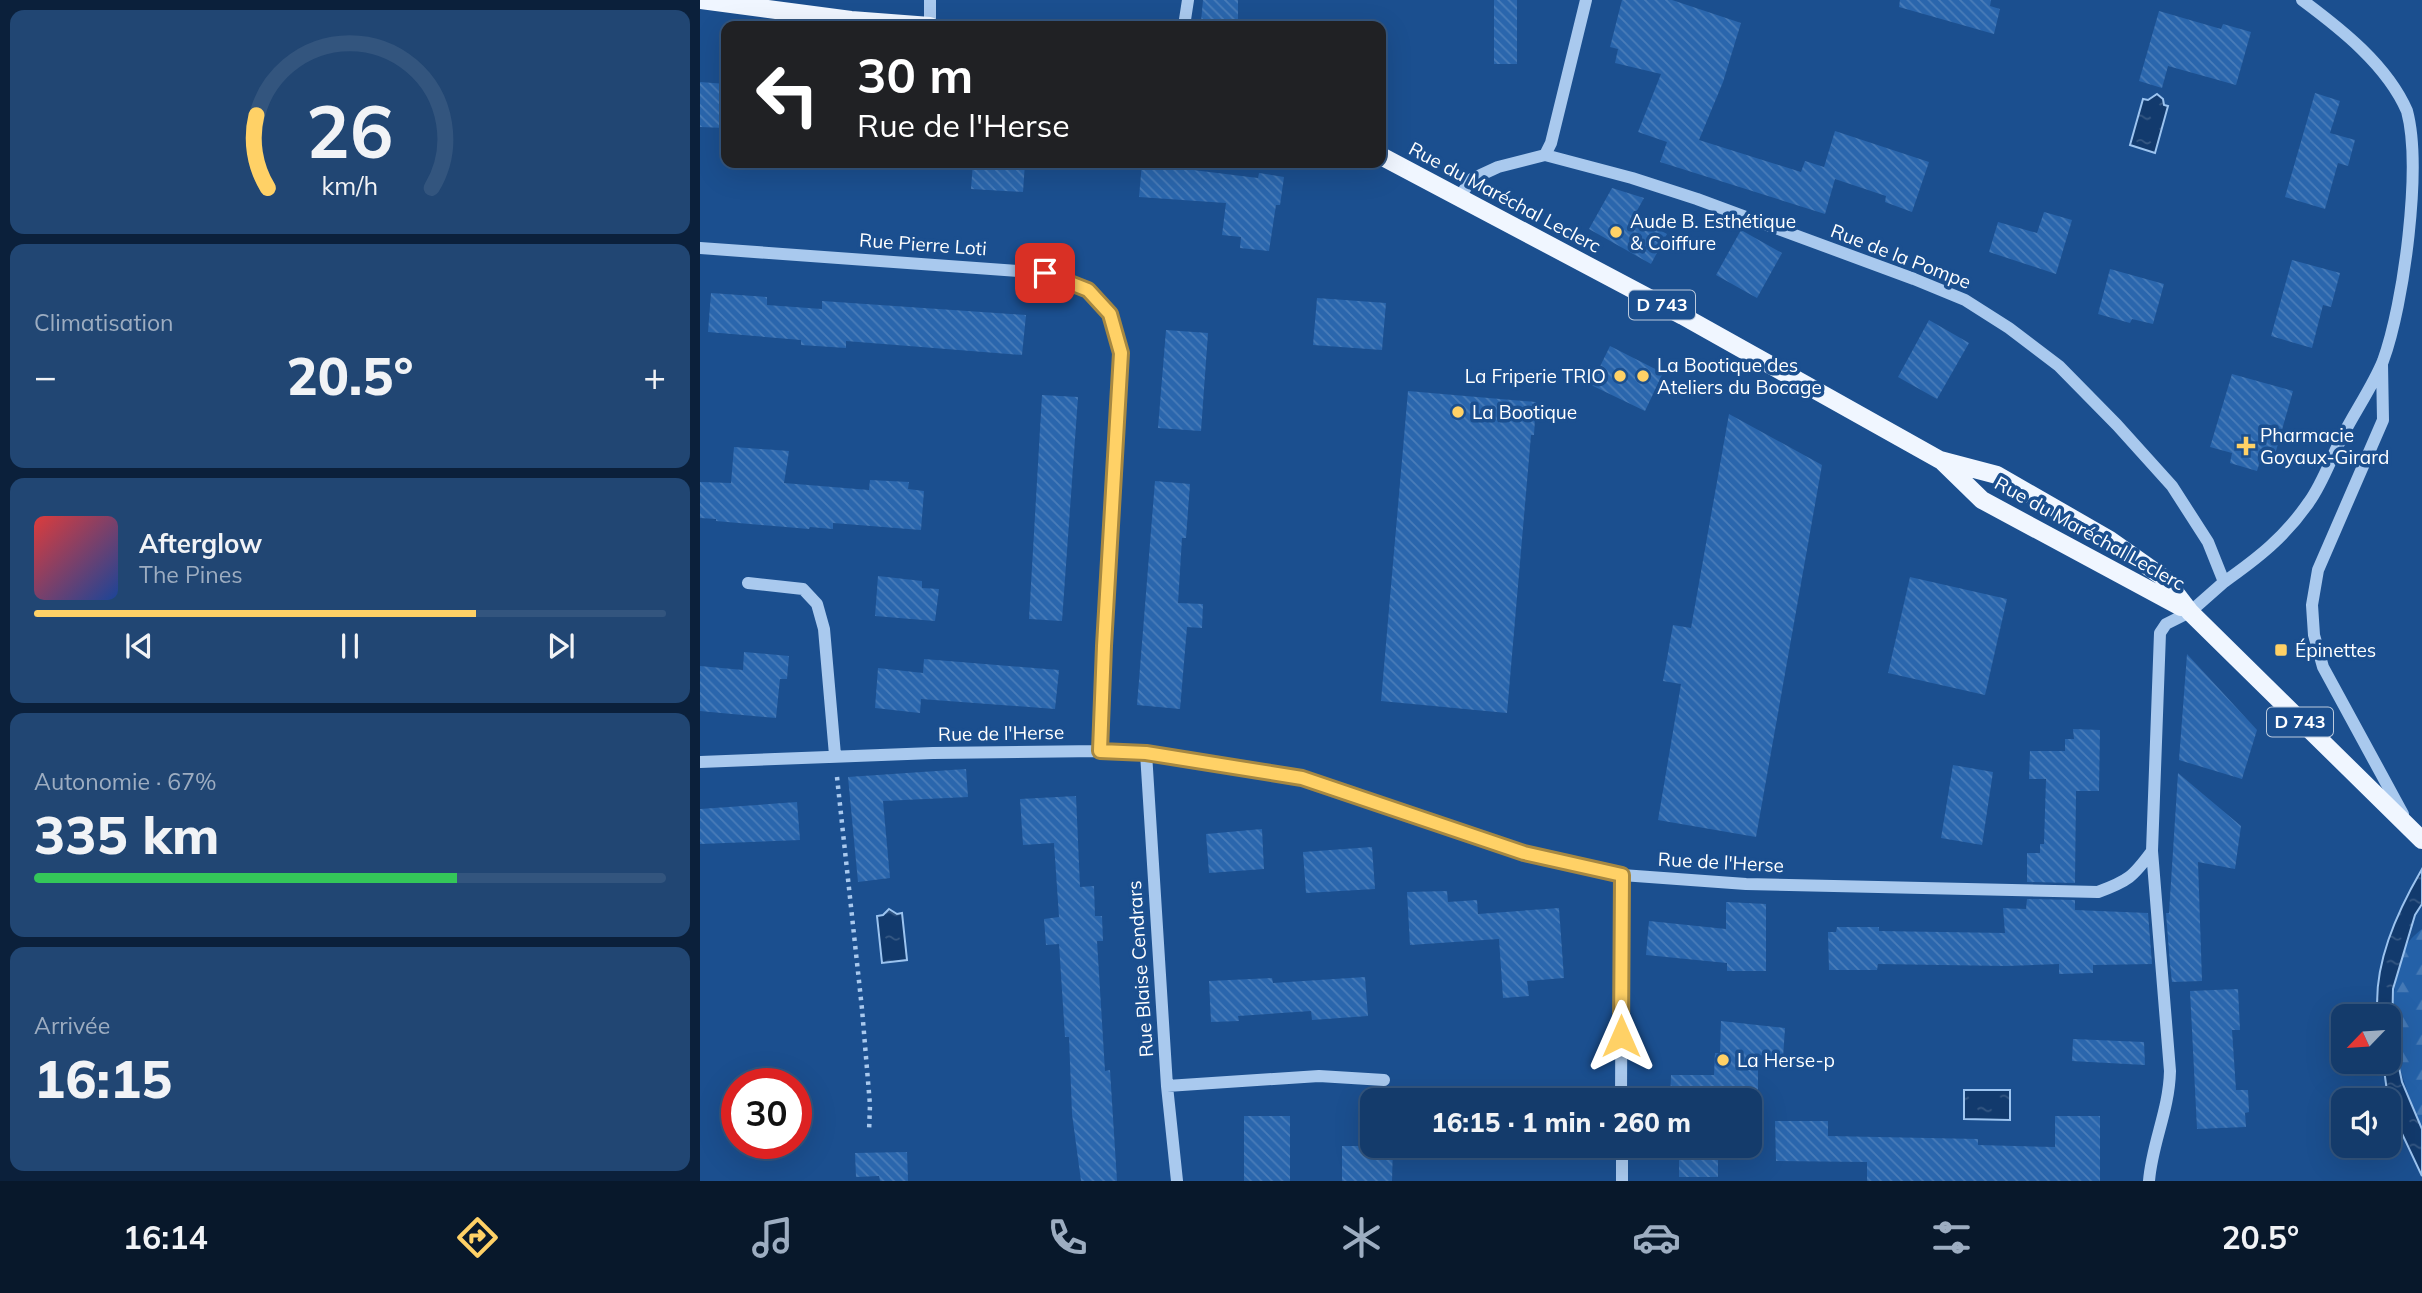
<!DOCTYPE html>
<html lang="fr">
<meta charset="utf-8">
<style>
body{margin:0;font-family:Mulish,sans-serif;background:#214673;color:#f1f3f6;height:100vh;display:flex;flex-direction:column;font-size:26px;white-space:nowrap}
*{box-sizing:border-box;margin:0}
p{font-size:23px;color:#9dadc1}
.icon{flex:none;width:38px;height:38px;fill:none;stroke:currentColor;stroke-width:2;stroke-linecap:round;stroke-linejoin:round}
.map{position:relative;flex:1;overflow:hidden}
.details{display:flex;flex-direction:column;gap:10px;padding:10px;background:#0b203b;width:700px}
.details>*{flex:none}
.banner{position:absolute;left:21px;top:21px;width:665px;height:147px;border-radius:14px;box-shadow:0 7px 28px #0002,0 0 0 2px #33557e;background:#202124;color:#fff;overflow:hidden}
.needle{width:46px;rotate:245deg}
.controls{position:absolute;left:1631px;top:1004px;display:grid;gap:14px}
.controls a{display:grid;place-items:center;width:70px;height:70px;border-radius:14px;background:#143b6b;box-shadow:0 7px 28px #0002,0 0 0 2px #33557e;font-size:35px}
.speed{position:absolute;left:21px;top:1068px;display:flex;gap:14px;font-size:35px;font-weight:700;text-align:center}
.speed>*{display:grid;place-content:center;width:91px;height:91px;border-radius:50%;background:#143b6b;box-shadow:0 7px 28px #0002,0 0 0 2px #33557e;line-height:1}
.speed .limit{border:10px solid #d22;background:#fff;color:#111}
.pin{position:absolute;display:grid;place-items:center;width:60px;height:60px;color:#fff;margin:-30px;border-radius:14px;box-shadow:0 4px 10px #0006}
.me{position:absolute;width:77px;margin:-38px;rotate:0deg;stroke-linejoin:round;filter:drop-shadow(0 0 5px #0008)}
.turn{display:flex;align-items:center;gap:24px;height:147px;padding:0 21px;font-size:32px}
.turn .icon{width:91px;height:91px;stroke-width:2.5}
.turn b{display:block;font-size:49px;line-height:60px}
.big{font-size:52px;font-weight:800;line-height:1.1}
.details .card{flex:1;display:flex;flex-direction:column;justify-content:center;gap:10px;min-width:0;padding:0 24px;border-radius:14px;background:#214673}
.details .dial{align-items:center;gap:0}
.dial svg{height:182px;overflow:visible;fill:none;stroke:#33557e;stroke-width:7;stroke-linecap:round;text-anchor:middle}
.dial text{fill:#f1f3f6;stroke:none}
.song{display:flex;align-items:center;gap:21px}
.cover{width:84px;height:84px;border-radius:10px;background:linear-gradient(135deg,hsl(0 70% 55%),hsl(220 70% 35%))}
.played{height:7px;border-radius:4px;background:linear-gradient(90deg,#ffd166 70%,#33557e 70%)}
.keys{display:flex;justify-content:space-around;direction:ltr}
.heat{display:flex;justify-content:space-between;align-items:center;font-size:38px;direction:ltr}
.charge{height:10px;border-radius:5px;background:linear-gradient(90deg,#34c759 67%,#33557e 0)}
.trip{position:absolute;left:660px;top:1088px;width:402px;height:70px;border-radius:14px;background:#143b6b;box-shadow:0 7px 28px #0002,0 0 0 2px #33557e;font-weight:800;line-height:70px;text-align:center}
.tab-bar{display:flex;height:112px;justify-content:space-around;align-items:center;background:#08182b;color:#9dadc1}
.tab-bar .icon{width:49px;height:49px}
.tab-bar .current{color:#ffd166}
.tab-bar b{font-size:32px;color:#f1f3f6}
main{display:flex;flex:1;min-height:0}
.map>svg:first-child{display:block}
</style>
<main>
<section class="details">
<div class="card dial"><svg viewBox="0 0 100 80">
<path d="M14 69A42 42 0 1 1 86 69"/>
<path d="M14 69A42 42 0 0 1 9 37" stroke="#ffd166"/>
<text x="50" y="56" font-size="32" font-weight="700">26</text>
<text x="50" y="72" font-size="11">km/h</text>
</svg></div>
<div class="card"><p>Climatisation</p>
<div class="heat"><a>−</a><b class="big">20.5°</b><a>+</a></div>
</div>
<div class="card">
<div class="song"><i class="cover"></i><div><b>Afterglow</b><p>The Pines</p></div></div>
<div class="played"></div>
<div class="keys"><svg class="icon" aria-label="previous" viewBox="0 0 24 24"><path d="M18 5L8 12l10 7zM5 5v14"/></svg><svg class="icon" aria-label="pause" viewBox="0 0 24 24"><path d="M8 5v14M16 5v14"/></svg><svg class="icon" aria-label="next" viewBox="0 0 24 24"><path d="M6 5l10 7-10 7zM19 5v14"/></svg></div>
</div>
<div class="card"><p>Autonomie · 67%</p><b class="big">335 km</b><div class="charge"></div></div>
<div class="card"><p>Arrivée</p><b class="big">16:15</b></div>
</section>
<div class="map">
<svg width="1722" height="1181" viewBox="0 0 1722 1181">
<defs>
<pattern id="forest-firs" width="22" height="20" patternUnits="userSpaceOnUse" patternTransform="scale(1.75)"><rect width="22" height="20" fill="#2461a8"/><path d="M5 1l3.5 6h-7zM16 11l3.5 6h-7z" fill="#4579b5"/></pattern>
<pattern id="water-ripples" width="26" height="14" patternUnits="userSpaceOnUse" patternTransform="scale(1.75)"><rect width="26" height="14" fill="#123a6d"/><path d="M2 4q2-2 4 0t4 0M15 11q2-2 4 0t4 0" fill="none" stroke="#365883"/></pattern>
<pattern id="building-back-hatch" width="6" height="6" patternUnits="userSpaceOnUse" patternTransform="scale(1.75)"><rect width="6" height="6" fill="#2a66ad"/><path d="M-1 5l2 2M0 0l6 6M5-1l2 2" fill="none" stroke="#4a7db9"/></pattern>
</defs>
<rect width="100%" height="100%" fill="#1b4f8f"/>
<path fill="url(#forest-firs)" d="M1722,929V1129C1701,1078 1682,1026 1699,970C1705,949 1704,943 1722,929Z"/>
<path fill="url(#water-ripples)" stroke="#9cc4f0" stroke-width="2" d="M1457,94L1463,99L1464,105L1468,106L1455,153L1430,145L1443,99L1448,100Z
M1722,869V904L1715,915L1693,989L1692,1034L1702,1082L1722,1129V1176L1689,1106L1683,1062H1689V1017H1678C1672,966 1697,912 1722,869Z
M189,909L197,914L202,913L207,960L182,963L177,916L183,915Z
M1264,1090H1310V1120L1264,1119Z"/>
<path fill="url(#building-back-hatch)" d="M503,0H538V26H514L501,22Z
M794,0H817V64H794Z
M922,0H972L1041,23L1023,82L999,140L1101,172L1105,161L1124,167L1135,131L1229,162L1212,212L1185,202L1186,196L1135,179L1125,214L960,162L967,142L938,132L961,74L915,63L918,49L910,47Z
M1200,0H1291L1290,6L1300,9L1294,34L1199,7Z
M1459,11L1521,29L1523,24L1551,32L1536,85L1468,66L1462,88L1439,81Z
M0,82L26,84V128L0,127Z
M1615,93L1640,101L1630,133L1655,140L1648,166L1638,163L1625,209L1585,197Z
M273,163H325L323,192L271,189Z
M442,163L493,165V170L558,178L559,173L584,177L580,205H576L569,251L540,248L541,237L522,235L526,203L439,197Z
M912,188L944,198L934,216L967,234L951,264L889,229Z
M1344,212L1372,220L1356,274L1289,252L1298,222L1337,233Z
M1041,230L1082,253L1057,298L1016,275Z
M1592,260L1640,273L1631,307L1623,305L1612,348L1571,336Z
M1410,269L1464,284L1453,324L1432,319L1430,323L1398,314Z
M11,293L67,297V305L122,309V301L326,315L322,355L146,341V348L101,345V340L8,332Z
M617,298L686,303L682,350L613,345Z
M1229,320L1269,343L1237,399L1198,377Z
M466,330L508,333L501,431L458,428Z
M910,346L963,373L945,411L891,385Z
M1532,374L1593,391L1572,465L1560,461L1557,471L1530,463L1532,453L1510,447Z
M708,391L836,402L834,435H831L807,713L681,701Z
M342,395L378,397L362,621L329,619Z
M1029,414L1122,465L1056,837L958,820L981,684L963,681L973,625L991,628Z
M34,447L89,451L84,483L169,490L170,480L209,482L208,489L224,491L221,530L133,523V529L110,527L109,529L16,521V519L0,518V482L31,483Z
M455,481L490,484L486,538H482L478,603L503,604L502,628L487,627L480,709L437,705Z
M178,576L222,581V588L239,589L235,621L175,616Z
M1210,577L1307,599L1285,695L1188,673Z
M44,652L89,656L87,679H80L76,718L0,711V666L43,670Z
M1487,654L1557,730L1542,779L1479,760Z
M224,659L359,670L355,709L221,699L220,713L175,708L178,668L223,673Z
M1373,729L1400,730L1399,791H1376L1375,883L1327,882V853H1340V844H1344L1346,779H1329L1330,751H1365V739H1374Z
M1253,765L1293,772L1282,845L1241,838Z
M266,769L268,797L183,801L190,878L158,882L148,777Z
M1478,773L1541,826L1535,869L1498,862L1502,981L1472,982L1470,964L1466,913H1469Z
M376,796L380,887L394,886L395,916H402L403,941H397L405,1071L410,1070L417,1181H381L372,1114L369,1037H365L359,944L346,945L344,919L359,917L354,843L323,845L320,799Z
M97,802L100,840L0,844V809Z
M562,829L564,869L509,873L506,834Z
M672,847L675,889L606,893L603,852Z
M747,891L748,902L777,900L778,914L859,908L864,978L827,981L829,996L803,998L799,939L710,945L707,892Z
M1327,899L1375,900V910L1448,913L1452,964L1393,965V973L1359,974V964L1307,966L1178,964L1177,970H1129L1128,932H1136L1137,927H1179V931L1305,933L1303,908L1326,909Z
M1026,902L1066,904V971H1027V963L946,955L949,921L1026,929Z
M665,977L668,1016L612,1020L611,1011L538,1016L539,1021L511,1022L509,981L572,978L573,983Z
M1538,989L1540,1030H1532L1536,1090H1548L1549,1112L1545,1113L1546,1127L1497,1129L1490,991Z
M1021,1021L1085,1028L1083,1058L1058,1055V1107H1050V1101H970L971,1075H1014L1015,1053H1020Z
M1373,1039L1444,1042L1445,1065L1372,1061Z
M544,1116H590V1181H544Z
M1355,1116H1400V1181H1167V1162L1076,1161L1075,1121H1128V1136L1278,1139V1145L1355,1147Z
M642,1146H693L692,1181H642Z
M979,1146H1018V1177H979Z
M207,1152L208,1181H180L179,1176L156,1177L155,1153Z"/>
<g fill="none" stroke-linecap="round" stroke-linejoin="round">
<path stroke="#a9c9ee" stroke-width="4.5" stroke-dasharray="3.5 5" stroke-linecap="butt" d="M137,777L162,1009L170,1105L169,1132"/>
<path stroke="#a9c9ee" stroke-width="12" d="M230,26V0
M484,26L488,0
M845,155L851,143L886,0
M760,196L772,179L798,167L845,155L932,178L997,199L1214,279L1265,300L1309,328L1359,366L1417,425L1472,486L1508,542L1524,582L1490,612L1466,624L1460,633L1452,851L1470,1071C1469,1111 1452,1143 1449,1181
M0,248L345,273L388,290L410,314L421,353L404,646L400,751
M1682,364L1683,420L1618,570L1612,605L1614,635L1623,667L1703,814
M1524,582C1558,558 1585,537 1609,502C1622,484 1630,461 1640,441C1653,414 1672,388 1683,361C1704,304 1722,167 1707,111C1687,65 1641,29 1602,0
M48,583L103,589L117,604L124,629L135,755
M446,753L467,1086L477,1181
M0,762L233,753L400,751L446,753L602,778L824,853L922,875L1046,884L1398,892C1428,881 1433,877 1452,851
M467,1086L619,1076L684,1080
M921,1101L922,875
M922,1146V1181"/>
<path stroke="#f0f6ff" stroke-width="18" d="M0,0L151,20L230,26
M681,156L983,316L1240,460L1297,475L1410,540L1464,578L1490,612L1722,840
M1243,462L1282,500L1481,607"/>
</g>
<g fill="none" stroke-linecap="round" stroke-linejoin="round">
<defs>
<path id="route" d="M345,273L388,290L410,314L421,353L404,646L400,751L446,753L602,778L824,853L922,875L921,1036"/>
</defs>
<use href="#route" stroke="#a68842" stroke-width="18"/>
<use href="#route" stroke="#ffd166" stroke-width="12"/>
</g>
<g fill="#ffd166" stroke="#1b4f8f" stroke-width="2.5">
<circle cx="916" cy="232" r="7"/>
<circle cx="920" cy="376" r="7"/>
<circle cx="943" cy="376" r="7"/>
<circle cx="758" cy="412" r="7"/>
<path d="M1542.5 435.5h7v7h7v7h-7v7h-7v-7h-7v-7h7z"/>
<rect x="1574" y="643" width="14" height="14" rx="3.5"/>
<circle cx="1023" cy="1060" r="7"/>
</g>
<g text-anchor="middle" stroke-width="7" stroke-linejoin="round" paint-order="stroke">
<g fill="#1b4f8f" stroke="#bbcadd" stroke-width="2">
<rect x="929" y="290.5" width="66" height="29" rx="5"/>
<rect x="1567" y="707.5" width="66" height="29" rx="5"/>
</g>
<g font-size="18" font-weight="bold" fill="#fff">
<text x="962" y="311">D 743</text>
<text x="1600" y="728">D 743</text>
</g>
<g font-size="19" fill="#fff" stroke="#1b4f8f">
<text transform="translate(805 197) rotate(28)" y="7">Rue du Maréchal Leclerc</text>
<text transform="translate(223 244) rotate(4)" y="7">Rue Pierre Loti</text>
<text transform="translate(1201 256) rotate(21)" y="7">Rue de la Pompe</text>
<text transform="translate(1390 533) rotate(29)" y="7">Rue du Maréchal Leclerc</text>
<text transform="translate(301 733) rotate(-1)" y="7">Rue de l'Herse</text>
<text transform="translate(1021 862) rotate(3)" y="7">Rue de l'Herse</text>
<text transform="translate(440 969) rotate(-94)" y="7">Rue Blaise Cendrars</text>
</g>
<g font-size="19" fill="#fff" stroke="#1b4f8f" text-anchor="start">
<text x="930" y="228">Aude B. Esthétique<tspan x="930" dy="22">&amp; Coiffure</tspan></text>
<text x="957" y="372">La Bootique des<tspan x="957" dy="22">Ateliers du Bocage</tspan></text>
<text x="906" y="383" text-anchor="end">La Friperie TRIO</text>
<text x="772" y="419">La Bootique</text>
<text x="1560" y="442">Pharmacie<tspan x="1560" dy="22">Goyaux-Girard</tspan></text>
<text x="1595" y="657">Épinettes</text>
<text x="1037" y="1067">La Herse-p</text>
</g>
</g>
</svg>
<div class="controls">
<a><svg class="needle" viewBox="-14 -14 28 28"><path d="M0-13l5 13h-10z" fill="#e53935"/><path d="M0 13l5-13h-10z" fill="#9dadc1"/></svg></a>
<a><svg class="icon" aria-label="sound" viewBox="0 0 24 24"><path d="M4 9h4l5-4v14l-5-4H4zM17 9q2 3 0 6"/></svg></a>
</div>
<div class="speed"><div class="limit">30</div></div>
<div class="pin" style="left:345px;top:273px;background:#d93025"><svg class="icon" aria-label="arrive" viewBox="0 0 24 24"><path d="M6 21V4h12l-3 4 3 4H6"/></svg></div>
<svg class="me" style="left:921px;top:1036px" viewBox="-20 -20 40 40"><path d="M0-17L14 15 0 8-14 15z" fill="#ffd166" stroke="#fff" stroke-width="4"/></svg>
<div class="trip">16:15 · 1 min · 260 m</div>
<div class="banner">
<div class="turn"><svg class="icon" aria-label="left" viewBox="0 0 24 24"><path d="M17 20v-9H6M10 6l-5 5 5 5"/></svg><div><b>30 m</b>Rue de l'Herse</div></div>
</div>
</div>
</main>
<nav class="tab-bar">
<b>16:14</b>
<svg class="icon current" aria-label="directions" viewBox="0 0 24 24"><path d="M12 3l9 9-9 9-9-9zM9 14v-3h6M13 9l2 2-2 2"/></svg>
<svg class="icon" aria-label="music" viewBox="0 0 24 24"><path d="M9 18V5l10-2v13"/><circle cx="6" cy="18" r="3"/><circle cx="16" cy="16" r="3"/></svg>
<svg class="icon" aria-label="phone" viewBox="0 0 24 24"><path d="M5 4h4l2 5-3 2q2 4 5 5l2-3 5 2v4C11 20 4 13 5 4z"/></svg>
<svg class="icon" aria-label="climate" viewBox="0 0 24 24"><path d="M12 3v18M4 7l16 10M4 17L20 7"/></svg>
<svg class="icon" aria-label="car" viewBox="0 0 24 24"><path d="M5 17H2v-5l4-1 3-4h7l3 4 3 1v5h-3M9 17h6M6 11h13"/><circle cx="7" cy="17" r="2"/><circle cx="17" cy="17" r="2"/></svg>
<svg class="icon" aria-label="filters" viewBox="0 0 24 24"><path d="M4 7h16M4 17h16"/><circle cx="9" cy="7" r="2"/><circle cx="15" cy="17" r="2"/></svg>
<b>20.5°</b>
</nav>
